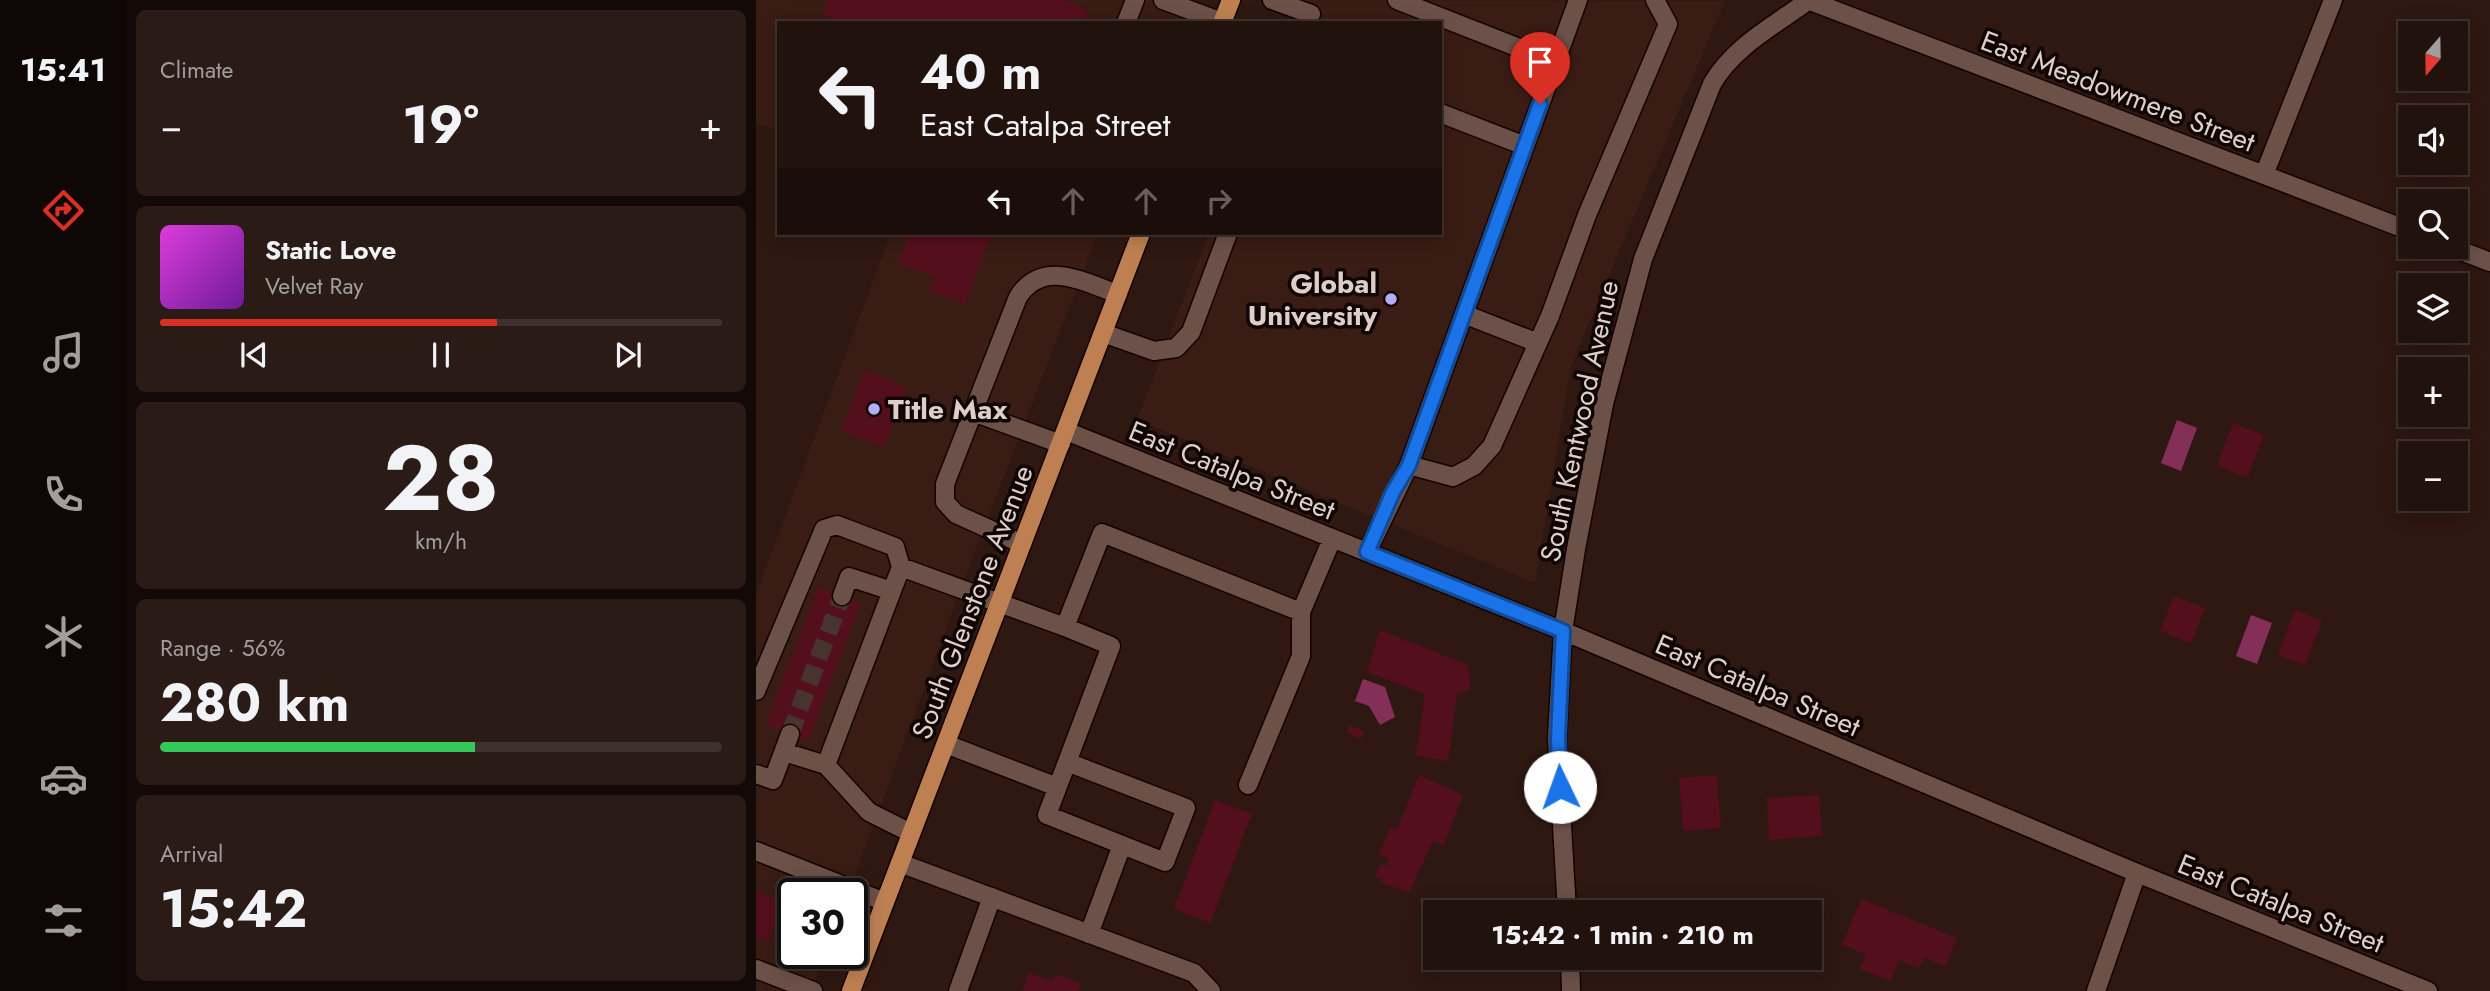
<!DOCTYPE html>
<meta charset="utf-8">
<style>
body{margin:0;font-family:Jost,sans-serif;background:#2a1b16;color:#f1f3f6;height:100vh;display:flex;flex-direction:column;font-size:26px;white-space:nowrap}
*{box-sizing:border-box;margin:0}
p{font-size:23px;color:#a29e9d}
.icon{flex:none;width:38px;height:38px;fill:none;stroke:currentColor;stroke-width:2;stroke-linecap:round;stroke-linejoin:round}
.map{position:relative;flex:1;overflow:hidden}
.drawer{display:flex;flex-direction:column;gap:10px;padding:10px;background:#130a07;width:630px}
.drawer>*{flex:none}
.top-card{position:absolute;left:21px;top:21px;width:665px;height:214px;border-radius:0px;box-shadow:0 4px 18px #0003,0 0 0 2px #3f322e;background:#22120d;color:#f1f3f6;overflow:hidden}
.needle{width:46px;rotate:200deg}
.tools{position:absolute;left:1642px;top:21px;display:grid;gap:14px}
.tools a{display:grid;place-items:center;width:70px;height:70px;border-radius:0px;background:#22120d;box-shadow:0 4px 18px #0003,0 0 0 2px #3f322e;font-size:35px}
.speed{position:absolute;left:21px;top:878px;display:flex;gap:14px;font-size:35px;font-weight:700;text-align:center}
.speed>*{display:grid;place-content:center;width:91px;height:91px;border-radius:50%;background:#22120d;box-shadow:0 4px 18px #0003,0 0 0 2px #3f322e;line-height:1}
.speed .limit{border:4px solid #111;border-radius:10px;background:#fff;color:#111}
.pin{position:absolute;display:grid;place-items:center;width:60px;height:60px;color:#fff;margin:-72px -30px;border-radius:50% 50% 50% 0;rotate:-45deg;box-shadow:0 0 7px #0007}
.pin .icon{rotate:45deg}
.me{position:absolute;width:77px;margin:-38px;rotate:357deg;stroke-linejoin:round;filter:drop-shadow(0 0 5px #0008)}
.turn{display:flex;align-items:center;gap:24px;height:147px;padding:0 28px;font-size:32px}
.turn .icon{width:91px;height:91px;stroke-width:2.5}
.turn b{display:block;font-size:49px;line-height:60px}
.lanes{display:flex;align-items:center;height:66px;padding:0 28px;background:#0003;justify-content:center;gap:35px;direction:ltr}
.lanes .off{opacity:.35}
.big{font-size:52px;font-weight:700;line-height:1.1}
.drawer .card{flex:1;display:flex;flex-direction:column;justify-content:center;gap:10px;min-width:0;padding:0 24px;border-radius:10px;background:#2a1b16}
.drawer .dial{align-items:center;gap:0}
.dial b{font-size:91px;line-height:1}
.song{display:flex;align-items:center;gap:21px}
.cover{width:84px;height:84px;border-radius:10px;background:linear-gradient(135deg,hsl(300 70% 55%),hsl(280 70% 35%))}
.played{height:7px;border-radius:4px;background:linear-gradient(90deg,#d93025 60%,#3f322e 60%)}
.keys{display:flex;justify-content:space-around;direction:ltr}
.heat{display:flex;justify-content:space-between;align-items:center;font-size:38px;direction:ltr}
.charge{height:10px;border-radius:5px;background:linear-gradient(90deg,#34c759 56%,#3f322e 0)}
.trip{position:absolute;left:667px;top:900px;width:399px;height:70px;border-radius:0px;background:#22120d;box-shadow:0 4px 18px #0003,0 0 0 2px #3f322e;font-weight:700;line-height:70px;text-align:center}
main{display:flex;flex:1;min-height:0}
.menu{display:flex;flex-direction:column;width:126px;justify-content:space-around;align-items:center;background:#0e0705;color:#a29e9d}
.menu .icon{width:49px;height:49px}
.menu .selected{color:#d93025}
.menu b{font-size:32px;color:#f1f3f6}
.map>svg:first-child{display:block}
</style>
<main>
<nav class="menu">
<b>15:41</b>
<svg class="icon selected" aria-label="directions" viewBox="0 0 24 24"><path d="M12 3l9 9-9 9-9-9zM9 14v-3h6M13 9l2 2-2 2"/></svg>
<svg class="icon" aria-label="music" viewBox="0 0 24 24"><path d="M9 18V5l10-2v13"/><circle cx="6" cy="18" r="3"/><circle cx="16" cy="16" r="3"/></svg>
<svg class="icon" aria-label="phone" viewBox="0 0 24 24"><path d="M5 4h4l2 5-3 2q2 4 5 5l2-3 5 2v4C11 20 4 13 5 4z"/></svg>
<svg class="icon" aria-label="climate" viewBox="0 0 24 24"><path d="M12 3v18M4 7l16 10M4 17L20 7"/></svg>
<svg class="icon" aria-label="car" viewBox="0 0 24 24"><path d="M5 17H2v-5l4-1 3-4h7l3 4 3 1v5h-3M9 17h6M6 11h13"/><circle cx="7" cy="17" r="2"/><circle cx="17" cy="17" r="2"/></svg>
<svg class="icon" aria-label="filters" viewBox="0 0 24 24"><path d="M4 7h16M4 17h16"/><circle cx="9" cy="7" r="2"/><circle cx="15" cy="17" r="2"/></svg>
</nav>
<section class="drawer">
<div class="card"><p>Climate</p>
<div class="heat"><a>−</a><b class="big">19°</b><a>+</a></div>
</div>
<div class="card">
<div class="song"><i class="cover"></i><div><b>Static Love</b><p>Velvet Ray</p></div></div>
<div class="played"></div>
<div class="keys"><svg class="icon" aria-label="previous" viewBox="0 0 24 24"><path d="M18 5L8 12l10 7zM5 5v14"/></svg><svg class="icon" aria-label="pause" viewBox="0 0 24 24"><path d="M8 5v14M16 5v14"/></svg><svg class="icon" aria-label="next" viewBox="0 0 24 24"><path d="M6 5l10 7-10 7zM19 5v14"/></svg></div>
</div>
<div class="card dial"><b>28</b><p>km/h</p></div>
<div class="card"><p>Range · 56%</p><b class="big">280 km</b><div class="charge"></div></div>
<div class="card"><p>Arrival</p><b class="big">15:42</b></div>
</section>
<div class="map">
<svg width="1734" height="991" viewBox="0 0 1734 991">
<rect width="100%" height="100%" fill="#2e1811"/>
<path fill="#391c14" d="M0,0H431L422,23H23V132L0,123Z
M543,0L969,1L815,366L779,583L381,420L453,233H684V23H534Z
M135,233H342L216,559L92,894H37V954H69L55,991H0V594Z"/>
<path fill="#832f58" d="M1421,420L1441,428L1425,471L1405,463Z
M1495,615L1516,623L1501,664L1480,656Z
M607,679L629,687L639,717L624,725L613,706L599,701Z"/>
<path fill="#540f1c" d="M72,0H308L332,9L327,23H87L67,15Z
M154,233H236L209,304L173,291L179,277L142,263Z
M108,370L151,387L128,447L85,431Z
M1477,423L1508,435L1491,478L1461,466Z
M62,587L105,603L52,741L10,725Z
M1418,596L1449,608L1435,643L1404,631Z
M1539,610L1566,621L1549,665L1522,655Z
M624,630L712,665L715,689L701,694L692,761L660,756L669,694L611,672Z
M594,725L608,731L605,739L591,733Z
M663,775L707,795L688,845L677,841L653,893L624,882L625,879L619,877L625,863L630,866L633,859L623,855L634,827L641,829Z
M961,775L965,828L927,831L923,778Z
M1063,795L1066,836L1013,840L1011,798Z
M459,800L496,814L454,923L418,909Z
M0,891L27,903L12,942L0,937Z
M1105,899L1201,938L1190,966L1169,958L1163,968L1143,960L1135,981L1104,969L1110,954L1086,945Z
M273,973L297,981L300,974L325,983L322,991H266Z"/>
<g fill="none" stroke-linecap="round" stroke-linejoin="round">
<path stroke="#48332d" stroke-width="18" stroke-dasharray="18 9" stroke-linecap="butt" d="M34,734L86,596"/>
<defs>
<path id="minor" d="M407,0L466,22
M516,0L555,14
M641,0L799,62
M1052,0L1654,231
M370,23L379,0
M684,113L769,146
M1508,175L1577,0
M1695,247L1734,262
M708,314L782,343
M347,333L398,351L420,348L435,332L472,233
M217,412L305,444
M310,431L807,631L1381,873L1672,991
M653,465L822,0
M266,544L200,514L189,502V484L262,297C287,258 327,282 362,294
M611,552L653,465L697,477L718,466L736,446L794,316L831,215L912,24L899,0
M145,567L309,627L346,533L545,612
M86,596L93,577L136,591
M309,627L355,646L291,815L409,862L430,808L311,762
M0,691L68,529L81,525L139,547L145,567L70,765L113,812L155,833
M190,744L301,787
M28,752L70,765
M0,774L17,780L34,734
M492,785L545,656V612L576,539
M0,851L129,902
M144,863L438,973L455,991
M811,912L801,738L807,631L820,549L848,404L887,259L956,84C977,47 1019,25 1053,0
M333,934L366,845
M814,957L815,991
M0,969L57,991
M202,991L236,897
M1340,991L1381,873"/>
<path id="major" d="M466,23L475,0
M95,991L385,233"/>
</defs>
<use href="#minor" stroke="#150301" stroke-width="21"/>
<use href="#major" stroke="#150301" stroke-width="21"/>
<use href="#minor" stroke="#6c5149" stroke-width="18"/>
<use href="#major" stroke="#be8052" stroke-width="18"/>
</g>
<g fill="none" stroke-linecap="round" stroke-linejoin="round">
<defs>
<path id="route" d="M784,104L653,465L637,492L611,552L807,631L802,738L804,787"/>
</defs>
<use href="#route" stroke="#114b97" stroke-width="18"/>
<use href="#route" stroke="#1a73e8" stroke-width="12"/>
</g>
<g fill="#b3adf9" stroke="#0f0604" stroke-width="2.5">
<circle cx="635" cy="299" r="7"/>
<circle cx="118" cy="409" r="7"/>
</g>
<g text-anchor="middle" stroke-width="7" stroke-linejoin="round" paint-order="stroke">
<g font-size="28" fill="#decec9" stroke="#0f0604">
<text transform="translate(1362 91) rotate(21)" y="10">East Meadowmere Street</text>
<text transform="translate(823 421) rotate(-78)" y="10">South Kentwood Avenue</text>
<text transform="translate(476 470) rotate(22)" y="10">East Catalpa Street</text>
<text transform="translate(216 602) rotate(-69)" y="10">South Glenstone Avenue</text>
<text transform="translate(1002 685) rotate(23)" y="10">East Catalpa Street</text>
<text transform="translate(1525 903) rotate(22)" y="10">East Catalpa Street</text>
</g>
<g font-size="28" font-weight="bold" fill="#decec9" stroke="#0f0604" text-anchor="end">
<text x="621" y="293">Global<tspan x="621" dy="32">University</tspan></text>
<text x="132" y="419" text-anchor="start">Title Max</text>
</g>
</g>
</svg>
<div class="tools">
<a><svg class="needle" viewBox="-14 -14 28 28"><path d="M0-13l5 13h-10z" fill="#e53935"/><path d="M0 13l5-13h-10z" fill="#a29e9d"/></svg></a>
<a><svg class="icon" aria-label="sound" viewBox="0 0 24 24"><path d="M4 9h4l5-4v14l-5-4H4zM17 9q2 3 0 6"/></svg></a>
<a><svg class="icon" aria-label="search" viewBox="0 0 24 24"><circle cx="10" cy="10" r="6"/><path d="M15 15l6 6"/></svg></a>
<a><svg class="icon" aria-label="layers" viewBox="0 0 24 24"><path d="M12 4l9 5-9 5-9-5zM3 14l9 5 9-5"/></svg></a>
<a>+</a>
<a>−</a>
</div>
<div class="speed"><div class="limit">30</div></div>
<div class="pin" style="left:784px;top:104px;background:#d93025"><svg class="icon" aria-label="arrive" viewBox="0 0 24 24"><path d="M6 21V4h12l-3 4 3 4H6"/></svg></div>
<svg class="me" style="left:804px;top:787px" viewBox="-20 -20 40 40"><circle r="19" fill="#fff"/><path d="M0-13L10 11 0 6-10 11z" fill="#1a73e8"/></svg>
<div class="trip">15:42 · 1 min · 210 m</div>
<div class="top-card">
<div class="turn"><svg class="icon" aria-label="left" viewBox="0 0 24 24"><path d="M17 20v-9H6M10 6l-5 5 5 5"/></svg><div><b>40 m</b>East Catalpa Street</div></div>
<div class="lanes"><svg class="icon" aria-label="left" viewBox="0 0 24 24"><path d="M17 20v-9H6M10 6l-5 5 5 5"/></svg><svg class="icon off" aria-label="ahead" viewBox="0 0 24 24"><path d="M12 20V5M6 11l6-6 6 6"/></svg><svg class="icon off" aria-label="ahead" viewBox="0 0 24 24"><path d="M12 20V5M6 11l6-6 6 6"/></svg><svg class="icon off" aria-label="right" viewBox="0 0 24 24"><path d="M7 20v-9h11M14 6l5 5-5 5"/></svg></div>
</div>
</div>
</main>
